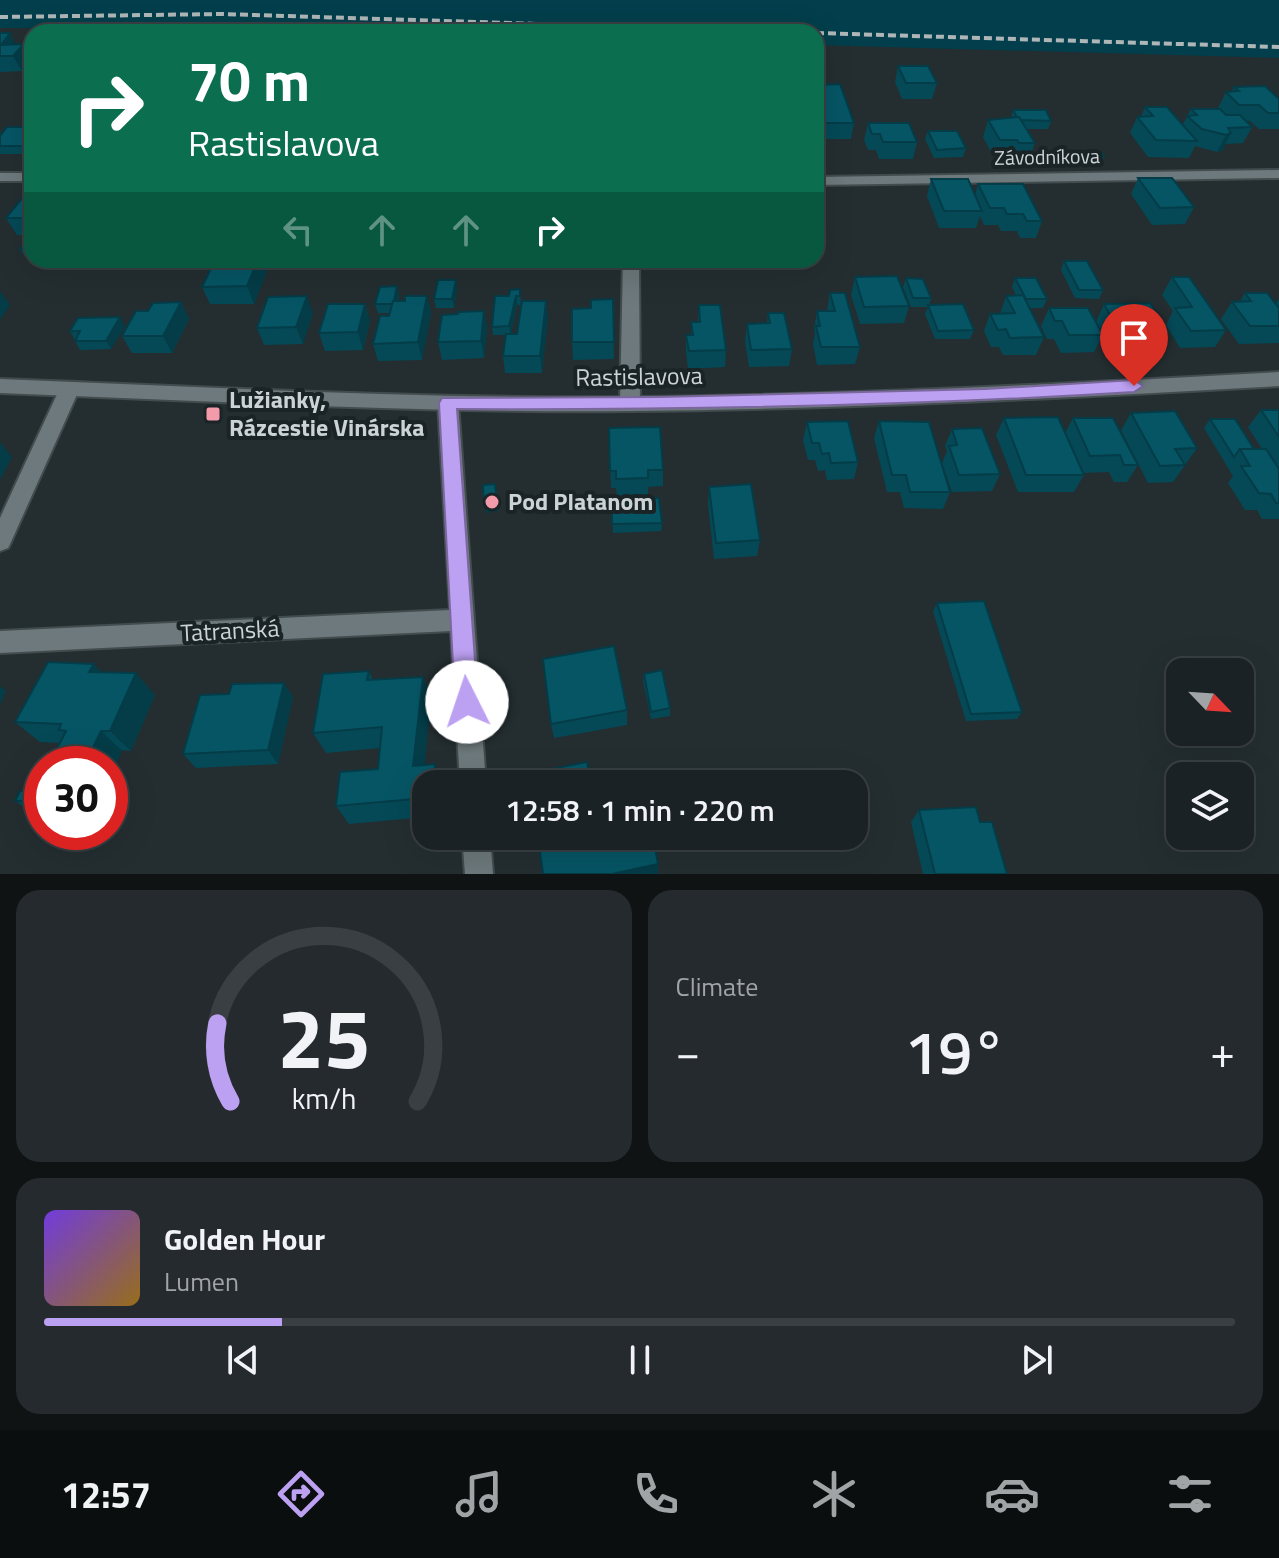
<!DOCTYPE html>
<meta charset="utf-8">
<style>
body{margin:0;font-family:"Titillium Web",sans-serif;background:#242a2d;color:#f1f3f6;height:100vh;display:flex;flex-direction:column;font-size:30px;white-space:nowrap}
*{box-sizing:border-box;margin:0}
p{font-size:26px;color:#a0a4a7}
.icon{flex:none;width:44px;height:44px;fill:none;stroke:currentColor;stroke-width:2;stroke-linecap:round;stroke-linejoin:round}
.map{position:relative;height:874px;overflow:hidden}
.sheet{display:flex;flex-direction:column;gap:16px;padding:16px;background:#0f1314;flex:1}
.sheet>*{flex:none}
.hud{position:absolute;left:24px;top:24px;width:800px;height:244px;border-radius:24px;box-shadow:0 8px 32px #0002,0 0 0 2px #393f42;background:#0b6e4f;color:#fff;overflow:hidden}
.needle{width:52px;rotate:115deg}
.controls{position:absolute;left:1166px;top:658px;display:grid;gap:16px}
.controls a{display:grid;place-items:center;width:88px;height:88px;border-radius:16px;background:#1b2225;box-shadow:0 8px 32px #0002,0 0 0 2px #393f42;font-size:40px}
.speed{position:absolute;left:24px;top:746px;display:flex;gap:16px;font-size:40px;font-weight:700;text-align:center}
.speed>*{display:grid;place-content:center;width:104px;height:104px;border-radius:50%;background:#1b2225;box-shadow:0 8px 32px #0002,0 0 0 2px #393f42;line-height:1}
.speed .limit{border:12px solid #d22;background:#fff;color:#111}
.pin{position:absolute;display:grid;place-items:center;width:68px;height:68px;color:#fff;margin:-82px -34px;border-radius:50% 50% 50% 0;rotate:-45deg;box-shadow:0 0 8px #0007}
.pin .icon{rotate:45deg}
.me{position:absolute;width:88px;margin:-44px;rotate:356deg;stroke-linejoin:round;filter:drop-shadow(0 0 6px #0008)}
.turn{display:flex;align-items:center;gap:28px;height:168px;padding:0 32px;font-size:36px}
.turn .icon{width:104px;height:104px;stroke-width:2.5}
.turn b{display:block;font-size:56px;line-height:68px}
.lanes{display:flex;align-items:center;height:76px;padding:0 32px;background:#0003;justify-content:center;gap:40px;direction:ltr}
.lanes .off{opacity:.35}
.big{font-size:60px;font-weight:600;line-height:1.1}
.sheet .tile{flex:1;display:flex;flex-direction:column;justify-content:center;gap:12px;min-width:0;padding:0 28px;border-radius:24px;background:#242a2d}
.sheet .dial{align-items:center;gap:0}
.dial svg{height:208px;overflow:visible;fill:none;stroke:#393f42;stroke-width:7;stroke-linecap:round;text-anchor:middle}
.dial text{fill:#f1f3f6;stroke:none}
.song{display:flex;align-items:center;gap:24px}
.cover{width:96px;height:96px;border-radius:12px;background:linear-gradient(135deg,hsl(260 70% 55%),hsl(40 70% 35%))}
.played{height:8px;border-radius:4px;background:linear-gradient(90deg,#bca0f2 20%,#393f42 20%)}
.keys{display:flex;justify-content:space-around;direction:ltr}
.heat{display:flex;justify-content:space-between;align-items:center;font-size:44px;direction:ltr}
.sheet .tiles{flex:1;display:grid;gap:16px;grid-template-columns:1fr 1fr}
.tile:last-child{grid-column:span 2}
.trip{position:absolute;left:412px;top:770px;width:456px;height:80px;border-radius:24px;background:#1b2225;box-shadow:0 8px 32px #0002,0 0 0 2px #393f42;font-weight:600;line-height:80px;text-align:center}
.tabs{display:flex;height:128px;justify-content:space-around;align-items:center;background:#0b0e0f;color:#a0a4a7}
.tabs .icon{width:56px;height:56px}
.tabs .active{color:#bca0f2}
.tabs b{font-size:36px;color:#f1f3f6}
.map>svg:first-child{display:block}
</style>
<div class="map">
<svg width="1279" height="874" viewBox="0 0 1279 874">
<rect width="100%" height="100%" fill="#242e31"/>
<path fill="#023e4b" d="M0,0H1279V58L816,45V32L0,28Z"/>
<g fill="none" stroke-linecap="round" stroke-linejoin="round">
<defs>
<path id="street" d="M1279,170V178L816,185V177Z
M0,173H32V181H0Z
M623,260H639L640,404L630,411L620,404Z
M69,383L79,390L11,542L8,548L0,551V518L59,390Z
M448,396L458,403L486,784H460L451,631L0,653V631L450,610L438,403Z
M462,836H490L493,874H465Z"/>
<path id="secondary" d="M1279,372V386C1063,398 847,409 630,411C420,413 210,401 0,393V379C210,387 420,399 630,397C847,395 1063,384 1279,372Z"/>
</defs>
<use href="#street" stroke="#424b4e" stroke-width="4"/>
<use href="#secondary" stroke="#424b4e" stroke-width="4"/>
<use href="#street" fill="#6d797c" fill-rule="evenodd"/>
<use href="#secondary" fill="#6d797c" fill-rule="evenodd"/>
<path stroke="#aeb6b8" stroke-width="4" stroke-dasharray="8 4" stroke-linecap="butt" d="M0,17L222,14L794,32
M816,33L1279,47"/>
</g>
<path fill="#054957" d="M0,33L16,44H24L32,60L22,71L0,72Z
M898,66L937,83L932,99H902L895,82Z
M816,85L854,123L851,139H816Z
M1234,87L1279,99V129H1259L1250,121H1247L1252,127L1243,143L1225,144L1223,150L1217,152L1195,146L1189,158L1148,157L1130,133L1137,117H1141L1145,107L1183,124L1191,109H1219L1218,108L1226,92L1232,91Z
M1013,110L1051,121L1048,129H1026L1035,143L1029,160H1014L1011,156L994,157L983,137L988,120L1011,118Z
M868,123L917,142L913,159H879L876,150H868L864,140Z
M32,127V149L27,154H0V136Z
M928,131L966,148L963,157L934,158L925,139Z
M1091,152L1104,156L1101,165H1090L1087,160Z
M1138,178L1194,207L1185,224L1152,225L1131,194Z
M931,179L975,195L978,184L1042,221L1036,238H1020L1017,231H1001L998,225H984L980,216L976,228H939L927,196Z
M32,186V235H17L6,218Z
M32,239V258H26L20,249Z
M335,260H362L360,264H337Z
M1064,261L1103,290L1099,299L1075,298L1061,270Z
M267,271L254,304H210L202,287Z
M855,277L909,306L904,323L860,324L851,295Z
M1172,277L1226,330L1215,347L1180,348L1166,325L1173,311L1162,295Z
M906,278L931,298L929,305L974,330L970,339H935L925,314L928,307H911L903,287Z
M1015,278L1047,299L1043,308H1029L1044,337L1036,355H1003L999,347H991L984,331L990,314H1000L1006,296L1016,295L1012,287Z
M457,289L454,308H436L434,299Z
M520,289L521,305H517L511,334H517L546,301L548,318L542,373H505L503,356L506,335H493L492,327L509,296Z
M830,293L860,347L855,364L817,365L813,344L815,333L814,329L817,311H827Z
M1245,293L1276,304L1279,299V343L1239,344L1221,319L1232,302L1240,301Z
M399,295L398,301L427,296L431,313L422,360L378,361L373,344L390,313H378L375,304Z
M613,299L614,359L573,360L572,342L591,308Z
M181,302L189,319L172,353H132L122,336L148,311Z
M365,304L370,321L363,350L325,351L319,333Z
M1104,304L1168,332L1158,349L1111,350L1103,335L1094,352L1061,353L1054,339H1047L1041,326L1049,308L1096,322Z
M699,305L726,350L725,367L688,369L686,352V335H691V322H698Z
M484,311L487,328L484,358L442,360L438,342L458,314Z
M313,313L303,344L264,345L257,328Z
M768,313L792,349L789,366L749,367L745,341L747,324L767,323Z
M125,326L111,349L80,350L70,331Z
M1261,410H1279V467H1278L1279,469V519H1262L1257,510H1245L1228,483L1233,476L1204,428L1210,419L1254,449H1262L1248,427Z
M1131,413L1197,448L1173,482L1148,483L1121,430Z
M1004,418L1065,433L1073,418L1138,465L1127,482H1114L1109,472L1082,473L1084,475L1074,492H1018L996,435Z
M879,421L950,492L943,509L904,508L900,492H887L874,438Z
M807,422L858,462L854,479L827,480L825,470L818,471L815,460H808L803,440Z
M609,428L663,470V486L648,487V495L617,496L616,488H611Z
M952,429L1000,474L992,491L952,492L942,463L947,451L945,446Z
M709,487L760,540L757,556L714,559L708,504Z
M645,502L662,523L661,531L613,533L612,504Z
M937,603L1022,712L1017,719L966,721L933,611Z
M369,671L373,680L423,677L431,698L424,765L435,764L443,784H426V817L349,824L336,806L378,769L380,748L326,753L313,733Z
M102,673L155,695L131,751L59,743L40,742L15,722Z
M644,674L670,708V716L651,719L643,681Z
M284,683L293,697L278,764L196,768L183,754L229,694Z
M627,710V725L554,738L551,724Z
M42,778V819L15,801L36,791Z
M919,810L980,822L1007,874H923L911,822Z"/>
<path fill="#043c47" d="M10,33L18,49L1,45Z
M24,44L32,60L22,71L13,56Z
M1231,133L1223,150L1217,152L1226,135Z
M32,135V149L27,154L23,146Z
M821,236L819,245H816V237Z
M258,260H263L267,271L254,304L247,286Z
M456,280L457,289L454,308L452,299Z
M397,286L399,295L396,313L394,304Z
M0,291L10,305L0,320Z
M307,296L313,313L303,344L296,327Z
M427,296L431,313L422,360L418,342Z
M516,296L517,305L511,335L509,326Z
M546,301L548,318L542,373L540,356Z
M181,302L189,319L172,353L163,336Z
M365,304L370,321L363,350L358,332Z
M484,311L487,328L484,358L481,341Z
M120,317L125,326L111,349L106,341Z
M0,442L12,457L0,480Z
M495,484L499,511L486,513L484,505Z
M94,664L114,685L89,672Z
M136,673L155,695L131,751L110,731Z
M423,677L431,698L423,785L413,766Z
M284,683L293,697L278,764L268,750Z
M0,686L6,691L0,705Z
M101,731L122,751L110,778V764H85Z
M435,764L443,784H433Z
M658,864V874H612Z"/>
<path fill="#065565" stroke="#043c47" stroke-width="2" d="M0,33H10L1,45L24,44L13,56H0Z
M898,66H928L937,83H906Z
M840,84L854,123H819L816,113V85Z
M1265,86L1279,99V113H1268L1259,105H1239L1226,92L1239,91L1234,87Z
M1145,107H1167L1197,141L1156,140L1137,117L1153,116Z
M1191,109H1220L1226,115H1240L1252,127L1228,128L1231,133L1226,135L1202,129L1187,116L1197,115Z
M1013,110H1046L1051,121L1021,120L1019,117H1017Z
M1019,117L1035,143H1019L1017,140H1000L988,120Z
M868,123H909L917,142H883L880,134H872Z
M7,127H32V135L23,146H0V136Z
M928,131H957L966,148L937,150Z
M1091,152H1101L1104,156H1094Z
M1138,178H1172L1194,207L1160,208Z
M931,179H968L982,211H944Z
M978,184H1023L1042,221H1027L1023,214H1007L1004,208H990Z
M32,186V218H6Z
M816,217L821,236L816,237Z
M28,239H32V249H20Z
M215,260H258L247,286L202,287Z
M1064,261H1087L1103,290H1079Z
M897,276L909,306L864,307L855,277Z
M1172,277H1189L1226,330L1191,331L1175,308L1192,307Z
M906,278L923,279L931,298H913Z
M1015,278H1036L1047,299H1026Z
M438,280H456L452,299H434Z
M397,286L394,301H393L392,304H375L380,287Z
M520,289V296H516L509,326L492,327L495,296H509L510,290Z
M830,293H845L860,347H821L816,326H820L817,311H835Z
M1245,293H1267L1279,308V326H1250L1232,302L1251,301Z
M1023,295L1044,337L1010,338L1006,329L998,330L990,314L1015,313L1006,296Z
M307,296L296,327L257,328L268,297Z
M405,296H427L418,342L373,344L380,316H389L393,301H405Z
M613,299L614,342H572V309L591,308V300Z
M522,301H546L540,356H503L506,334H517Z
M181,302L163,336H122L136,311H148L153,303Z
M1150,303L1168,332L1120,333L1104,304Z
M328,304H365L358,332L319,333Z
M963,304L974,330L938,331L928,305Z
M699,305H720L726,350L689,351L686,335H693L691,322H700Z
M1049,308H1088L1103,335H1069L1062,321H1055Z
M484,311L481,341L438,342L442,315L458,314V312Z
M768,313H784L792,349L751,350L747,324L770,323Z
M120,317L106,341H75L80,331H70L78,318Z
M1261,410H1279V437Z
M1175,411L1197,448L1175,449L1185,465L1160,466L1131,413Z
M1058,417L1084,475H1026L1004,418Z
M1073,418H1113L1138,465H1124L1120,455L1090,456Z
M1210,419H1235L1254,449H1240L1234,457Z
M848,421L858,462L831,463L829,453L822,454L819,443H812L807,422Z
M879,421L929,422L950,492H910L906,475H892Z
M660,427L663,470H648V478L616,479V471H610L609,428Z
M982,428L1000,474L959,475L949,446L957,445L952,429Z
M1240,449H1266L1279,469V503H1276L1271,494L1259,493L1241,466H1250Z
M495,484L497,503L484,505L483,485Z
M751,484L760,540L716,543L709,487Z
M645,498H659L662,523L612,524V504L645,502Z
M984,601L1022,712L971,714L937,603Z
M614,646L627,710L551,724L543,659Z
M48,662L94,664L89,672L136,673L110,731H101L85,764H49L66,731L59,730L61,724L15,722Z
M662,670L670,708L651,712L644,674Z
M369,671L367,680L423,677L413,766L435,764L433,784H426V798L336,806L340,772L378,769L382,727L313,733L323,674Z
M284,683L268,750L183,754L200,695L229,694L232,684Z
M587,762L591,784H532L531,773Z
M42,778V810H33L37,801H15L20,791H36Z
M976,807L980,822H992L1007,874H935L919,810Z
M538,836H653L658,864L612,874H543Z"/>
<path fill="#bca0f2" stroke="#7a689d" stroke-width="2" d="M1134,380L1143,386L1134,392C908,406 683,410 457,409L478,702L475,710L467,713L458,710L455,702L439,403L442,398L660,397L985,389Z"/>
<g fill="#f39aab" stroke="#1a2427" stroke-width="3">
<rect x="205" y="406" width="16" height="16" rx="4"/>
<circle cx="492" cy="502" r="8"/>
</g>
<g text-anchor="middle" stroke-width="8" stroke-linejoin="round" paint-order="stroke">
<g font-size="20" fill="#ccd3d5" stroke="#1a2427">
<text transform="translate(1047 157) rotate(-1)" y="7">Závodníkova</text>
</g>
<g font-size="24" fill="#ccd3d5" stroke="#1a2427">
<text transform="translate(639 377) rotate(-1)" y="8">Rastislavova</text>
<text transform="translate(230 631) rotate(-3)" y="8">Tatranská</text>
</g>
<g font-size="24" font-weight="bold" fill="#ccd3d5" stroke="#1a2427" text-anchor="start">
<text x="229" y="408">Lužianky,<tspan x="229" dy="28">Rázcestie Vinárska</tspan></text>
<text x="508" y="510">Pod Platanom</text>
</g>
</g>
</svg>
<div class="controls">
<a><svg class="needle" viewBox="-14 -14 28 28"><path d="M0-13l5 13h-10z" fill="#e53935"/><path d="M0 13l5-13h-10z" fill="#a0a4a7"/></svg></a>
<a><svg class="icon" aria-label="layers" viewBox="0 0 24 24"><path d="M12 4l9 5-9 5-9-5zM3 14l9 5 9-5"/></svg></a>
</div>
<div class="speed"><div class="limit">30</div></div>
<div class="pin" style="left:1134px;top:386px;background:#d93025"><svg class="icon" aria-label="arrive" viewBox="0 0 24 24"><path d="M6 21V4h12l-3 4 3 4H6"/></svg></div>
<svg class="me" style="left:467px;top:702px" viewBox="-20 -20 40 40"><circle r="19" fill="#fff"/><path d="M0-13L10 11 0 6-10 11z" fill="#bca0f2"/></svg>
<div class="trip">12:58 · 1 min · 220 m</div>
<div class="hud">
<div class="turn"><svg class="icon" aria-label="right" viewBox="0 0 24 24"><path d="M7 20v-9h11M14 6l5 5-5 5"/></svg><div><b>70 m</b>Rastislavova</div></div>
<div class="lanes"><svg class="icon off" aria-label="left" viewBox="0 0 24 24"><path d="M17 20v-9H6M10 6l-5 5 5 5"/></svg><svg class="icon off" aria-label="ahead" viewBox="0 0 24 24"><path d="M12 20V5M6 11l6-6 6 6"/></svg><svg class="icon off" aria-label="ahead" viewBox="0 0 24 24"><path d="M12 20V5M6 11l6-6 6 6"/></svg><svg class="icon" aria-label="right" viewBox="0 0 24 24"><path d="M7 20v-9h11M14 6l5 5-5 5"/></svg></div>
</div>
</div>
<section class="sheet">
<div class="tiles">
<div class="tile dial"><svg viewBox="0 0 100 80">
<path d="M14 69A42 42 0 1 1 86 69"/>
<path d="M14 69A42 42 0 0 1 9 39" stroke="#bca0f2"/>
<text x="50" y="56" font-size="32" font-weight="700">25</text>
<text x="50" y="72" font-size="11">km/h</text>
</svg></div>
<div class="tile"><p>Climate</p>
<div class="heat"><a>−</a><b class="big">19°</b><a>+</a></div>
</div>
<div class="tile">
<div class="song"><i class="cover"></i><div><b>Golden Hour</b><p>Lumen</p></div></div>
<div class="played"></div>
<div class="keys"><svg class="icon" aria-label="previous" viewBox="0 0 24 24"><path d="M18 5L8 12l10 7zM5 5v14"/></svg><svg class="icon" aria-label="pause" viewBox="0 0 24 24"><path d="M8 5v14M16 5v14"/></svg><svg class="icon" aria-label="next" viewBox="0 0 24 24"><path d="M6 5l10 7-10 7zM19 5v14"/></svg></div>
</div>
</div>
</section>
<nav class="tabs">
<b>12:57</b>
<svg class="icon active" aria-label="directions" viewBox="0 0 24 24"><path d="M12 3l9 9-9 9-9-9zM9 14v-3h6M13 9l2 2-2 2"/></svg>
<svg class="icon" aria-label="music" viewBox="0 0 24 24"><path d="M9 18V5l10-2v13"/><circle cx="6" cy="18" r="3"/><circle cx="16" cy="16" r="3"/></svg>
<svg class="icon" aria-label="phone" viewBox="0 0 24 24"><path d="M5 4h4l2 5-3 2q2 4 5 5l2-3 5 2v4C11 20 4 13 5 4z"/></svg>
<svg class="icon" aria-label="climate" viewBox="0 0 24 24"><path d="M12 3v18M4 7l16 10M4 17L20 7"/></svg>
<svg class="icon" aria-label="car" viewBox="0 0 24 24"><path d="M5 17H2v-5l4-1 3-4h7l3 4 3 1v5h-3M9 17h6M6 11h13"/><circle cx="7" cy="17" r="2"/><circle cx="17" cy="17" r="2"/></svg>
<svg class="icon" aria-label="filters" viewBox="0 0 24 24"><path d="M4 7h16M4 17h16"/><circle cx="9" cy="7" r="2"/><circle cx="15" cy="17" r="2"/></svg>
</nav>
